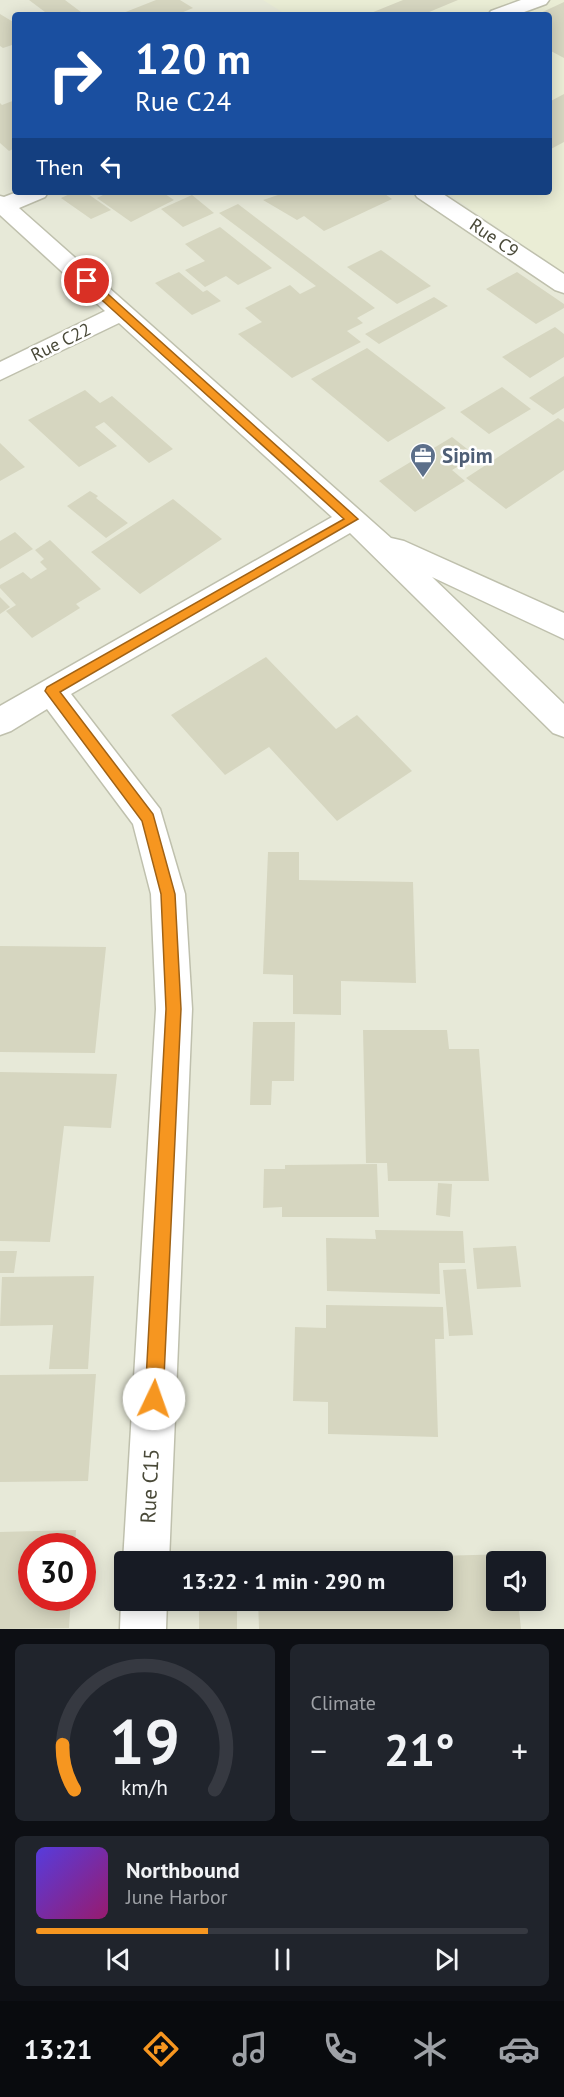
<!DOCTYPE html>
<meta charset="utf-8">
<style>
body{margin:0;font-family:"PT Sans",sans-serif;background:#20242c;color:#f1f3f6;height:100vh;display:flex;flex-direction:column;font-size:22px;white-space:nowrap}
*{box-sizing:border-box;margin:0}
p{font-size:20px;color:#9ea1a6}
.icon{flex:none;width:33px;height:33px;fill:none;stroke:currentColor;stroke-width:2;stroke-linecap:round;stroke-linejoin:round}
.map{position:relative;height:1629px;overflow:hidden}
.drawer{display:flex;flex-direction:column;gap:15px;padding:15px;background:#0d0f14;flex:1}
.drawer>*{flex:none}
.hud{position:absolute;left:12px;top:12px;width:540px;height:183px;border-radius:6px;box-shadow:0 3px 15px #0003;background:#1a4fa0;color:#fff;overflow:hidden}
.tools{position:absolute;left:486px;top:1551px;display:grid;gap:12px}
.tools a{display:grid;place-items:center;width:60px;height:60px;border-radius:6px;background:#171b24;box-shadow:0 3px 15px #0003;font-size:30px}
.speed{position:absolute;left:18px;top:1533px;display:flex;gap:12px;font-size:30px;font-weight:700;text-align:center}
.speed>*{display:grid;place-content:center;width:78px;height:78px;border-radius:50%;background:#171b24;box-shadow:0 3px 15px #0003;line-height:1}
.speed .limit{border:9px solid #d22;background:#fff;color:#111}
.pin{position:absolute;display:grid;place-items:center;width:51px;height:51px;color:#fff;margin:-26px;border:3px solid #fff;border-radius:50%;box-shadow:0 2px 6px #0007}
.me{position:absolute;width:66px;margin:-33px;rotate:3deg;stroke-linejoin:round;filter:drop-shadow(0 0 4px #0008)}
.turn{display:flex;align-items:center;gap:21px;height:126px;padding:0 24px;font-size:27px}
.turn .icon{width:78px;height:78px;stroke-width:2.5}
.turn b{display:block;font-size:42px;line-height:51px}
.then{display:flex;align-items:center;height:57px;padding:0 24px;background:#0003;gap:12px;font-size:22px}
.big{font-size:45px;font-weight:700;line-height:1.1}
.drawer .widget{flex:1;display:flex;flex-direction:column;justify-content:center;gap:9px;min-width:0;padding:0 21px;border-radius:9px;background:#20242c}
.drawer .dial{align-items:center;gap:0}
.dial svg{height:156px;overflow:visible;fill:none;stroke:#363941;stroke-width:7;stroke-linecap:round;text-anchor:middle}
.dial text{fill:#f1f3f6;stroke:none}
.song{display:flex;align-items:center;gap:18px}
.cover{width:72px;height:72px;border-radius:9px;background:linear-gradient(135deg,hsl(250 70% 55%),hsl(320 70% 35%))}
.played{height:6px;border-radius:3px;background:linear-gradient(90deg,#f69620 35%,#363941 35%)}
.keys{display:flex;justify-content:space-around;direction:ltr}
.heat{display:flex;justify-content:space-between;align-items:center;font-size:33px;direction:ltr}
.drawer .tiles{flex:1;display:grid;gap:15px;grid-template-columns:1fr 1fr}
.widget:last-child{grid-column:span 2}
.trip{position:absolute;left:114px;top:1551px;width:339px;height:60px;border-radius:6px;background:#171b24;box-shadow:0 3px 15px #0003;font-weight:700;line-height:60px;text-align:center}
.tabs{display:flex;height:96px;justify-content:space-around;align-items:center;background:#090b0e;color:#9ea1a6}
.tabs .icon{width:42px;height:42px}
.tabs .current{color:#f69620}
.tabs b{font-size:27px;color:#f1f3f6}
.map>svg:first-child{display:block}
</style>
<div class="map">
<svg width="564" height="1629" viewBox="0 0 564 1629">
<rect width="100%" height="100%" fill="#f4f5ea"/>
<path fill="#e7e9d8" fill-rule="evenodd" d="M0,0H564V1629H0ZM15,15H549V192H15ZM32,1546H82V1598H32ZM124,1562H442V1600H124ZM496,1562H536V1600H496Z"/>
<path fill="#eaedd5" d="M263,0H564V273L446,192H549V15H287Z"/>
<path fill="#d6d6c0" d="M29,0H65L85,15H49Z
M156,0H180L193,8L176,15H118Z
M403,0H458L422,15H366Z
M564,2V58L549,50V15H536Z
M0,14L15,23V44L3,48L0,46Z
M564,94V142L549,150V102Z
M15,100V148L9,151L0,143V103L2,105Z
M74,192H93L88,194L111,210L91,219L61,198Z
M109,192H162L174,200L131,222L97,198Z
M273,192H382L392,199L324,231L304,216L297,220L263,200L278,195Z
M192,195L214,213L183,227L161,209Z
M238,204L375,308L357,318L363,323L347,331L361,342L292,378L238,334L262,322L245,308L290,285L300,294L316,286L219,213Z
M220,227L272,268L238,285L226,276L205,287L185,270L205,261L185,244Z
M381,250L431,286L397,304L347,267Z
M179,272L203,292L207,290L221,301L192,315L155,283Z
M517,272L564,304V308L536,324L486,289Z
M434,297L448,306L379,344L365,334Z
M555,327L564,334V357L530,378L502,357Z
M367,348L446,408L388,442L311,379Z
M564,376V408L553,415L529,398Z
M502,387L531,409L489,434L460,412Z
M85,390L100,403L112,396L173,449L149,463L104,422L95,427L117,446L79,467L28,420Z
M558,418L564,422V470L506,509L466,478Z
M452,437L476,456L452,470L465,481L415,512L379,481Z
M0,443L25,467L0,481Z
M90,491L98,496L96,498L128,523L106,538L67,506Z
M173,499L222,539L140,594L91,552Z
M15,532L33,549L0,569V541Z
M50,540L101,589L76,604L80,608L32,638L6,611L16,605L0,588V585L23,572L31,579L47,569L40,562L44,559L35,550Z
M0,597L10,607L0,614Z
M266,657L336,729L357,715L412,771L337,821L269,747L225,775L171,715Z
M268,852H299V880L413,882L416,983L341,981V1015L293,1014V975L263,974Z
M0,946L106,947L95,1053L0,1052Z
M253,1022H295L294,1081H272L271,1105H250Z
M363,1030H447L449,1049H479L489,1181H388L387,1163H366Z
M0,1072L117,1074L111,1128L64,1126L50,1242L0,1241Z
M377,1164L379,1217H282V1207L263,1208L264,1169H285V1165Z
M438,1183L452,1184L450,1217L436,1215Z
M375,1230L463,1231L465,1263H439L440,1294L327,1291L326,1238L376,1239Z
M516,1246L521,1287L477,1289L473,1248Z
M0,1251H17L14,1273H0Z
M466,1269L473,1335L449,1336L443,1270Z
M94,1276L88,1369H49L53,1325L0,1326L2,1277Z
M326,1305L443,1307L444,1339H435L438,1437L328,1434V1402L293,1401L295,1327L326,1328Z
M96,1374L88,1481L0,1482V1375Z
M76,1530L75,1546H32V1598H71L69,1628L0,1629V1532Z
M514,1554V1562H496V1600H518L521,1629H259L258,1600H442V1562H290V1560Z
M199,1600H237V1629H199Z"/>
<g fill="none" stroke-linecap="round" stroke-linejoin="round">
<defs>
<path id="minor" d="M521,0H549L546,4L516,15H488L491,11Z
M17,192H48L45,197L19,208L391,538L404,541L564,613V639L432,577L564,704V737L553,733L350,533L71,694L160,809L185,894L192,1009L169,1562H124V1565L123,1562L156,1009L151,894L133,824L47,709L11,731L0,735V706L332,517L119,323L0,380V362L105,311L0,215V196L4,197Z
M414,192H440L564,274V293L555,290L417,197Z
M124,1591V1600H167L166,1629H120L121,1600Z"/>
</defs>
<use href="#minor" stroke="#bfc0ad" stroke-width="3"/>
<use href="#minor" fill="#fff" fill-rule="evenodd"/>
</g>
<path fill="#f69620" stroke="#a06215" stroke-width="1.5" d="M83,278H90L358,519L60,692L153,814L175,894L181,1009L163,1399L160,1405L154,1407L148,1405L145,1399L166,1009L161,894L142,821L45,691L47,687L344,519L83,283Z"/>
<defs>
<symbol id="office-pin" viewBox="-11 -11 22 30"><path d="M0 17L-7.5 6A9.5 9.5 0 1 1 7.5 6Z" fill="#5c6f8a" stroke="#fff"/><path d="M-6-3h4V-5.5h4V-3h4V5H-6ZM-1-4.5V-3h2v-1.5ZM-6 0V1H6V0Z" fill="#fff"/></symbol>
</defs>
<g fill-rule="evenodd">
<use href="#office-pin" x="408" y="441" width="30" height="40"/>
</g>
<g text-anchor="middle" stroke-width="5" stroke-linejoin="round" paint-order="stroke">
<g font-size="18" fill="#494938" stroke="#fff">
<text transform="translate(494 238) rotate(34)" y="6">Rue C9</text>
<text transform="translate(61 342) rotate(-26)" y="6">Rue C22</text>
</g>
<g font-size="21" font-weight="bold" fill="#4e5e75" stroke="#fff" text-anchor="start">
<text x="442" y="463">Sipim</text>
</g>
<g font-size="21" fill="#494938" stroke="#fff">
<text transform="translate(150 1486) rotate(-87)" y="7">Rue C15</text>
</g>
</g>
</svg>
<div class="tools">
<a><svg class="icon" aria-label="sound" viewBox="0 0 24 24"><path d="M4 9h4l5-4v14l-5-4H4zM17 9q2 3 0 6"/></svg></a>
</div>
<div class="speed"><div class="limit">30</div></div>
<div class="pin" style="left:87px;top:281px;background:#d93025"><svg class="icon" aria-label="arrive" viewBox="0 0 24 24"><path d="M6 21V4h12l-3 4 3 4H6"/></svg></div>
<svg class="me" style="left:154px;top:1399px" viewBox="-20 -20 40 40"><circle r="19" fill="#fff"/><path d="M0-13L10 11 0 6-10 11z" fill="#f69620"/></svg>
<div class="trip">13:22 · 1 min · 290 m</div>
<div class="hud">
<div class="turn"><svg class="icon" aria-label="right" viewBox="0 0 24 24"><path d="M7 20v-9h11M14 6l5 5-5 5"/></svg><div><b>120 m</b>Rue C24</div></div>
<div class="then">Then<svg class="icon" aria-label="left" viewBox="0 0 24 24"><path d="M17 20v-9H6M10 6l-5 5 5 5"/></svg></div>
</div>
</div>
<section class="drawer">
<div class="tiles">
<div class="widget dial"><svg viewBox="0 0 100 80">
<path d="M14 69A42 42 0 1 1 86 69"/>
<path d="M14 69A42 42 0 0 1 8 46" stroke="#f69620"/>
<text x="50" y="56" font-size="32" font-weight="700">19</text>
<text x="50" y="72" font-size="11">km/h</text>
</svg></div>
<div class="widget"><p>Climate</p>
<div class="heat"><a>−</a><b class="big">21°</b><a>+</a></div>
</div>
<div class="widget">
<div class="song"><i class="cover"></i><div><b>Northbound</b><p>June Harbor</p></div></div>
<div class="played"></div>
<div class="keys"><svg class="icon" aria-label="previous" viewBox="0 0 24 24"><path d="M18 5L8 12l10 7zM5 5v14"/></svg><svg class="icon" aria-label="pause" viewBox="0 0 24 24"><path d="M8 5v14M16 5v14"/></svg><svg class="icon" aria-label="next" viewBox="0 0 24 24"><path d="M6 5l10 7-10 7zM19 5v14"/></svg></div>
</div>
</div>
</section>
<nav class="tabs">
<b>13:21</b>
<svg class="icon current" aria-label="directions" viewBox="0 0 24 24"><path d="M12 3l9 9-9 9-9-9zM9 14v-3h6M13 9l2 2-2 2"/></svg>
<svg class="icon" aria-label="music" viewBox="0 0 24 24"><path d="M9 18V5l10-2v13"/><circle cx="6" cy="18" r="3"/><circle cx="16" cy="16" r="3"/></svg>
<svg class="icon" aria-label="phone" viewBox="0 0 24 24"><path d="M5 4h4l2 5-3 2q2 4 5 5l2-3 5 2v4C11 20 4 13 5 4z"/></svg>
<svg class="icon" aria-label="climate" viewBox="0 0 24 24"><path d="M12 3v18M4 7l16 10M4 17L20 7"/></svg>
<svg class="icon" aria-label="car" viewBox="0 0 24 24"><path d="M5 17H2v-5l4-1 3-4h7l3 4 3 1v5h-3M9 17h6M6 11h13"/><circle cx="7" cy="17" r="2"/><circle cx="17" cy="17" r="2"/></svg>
</nav>
